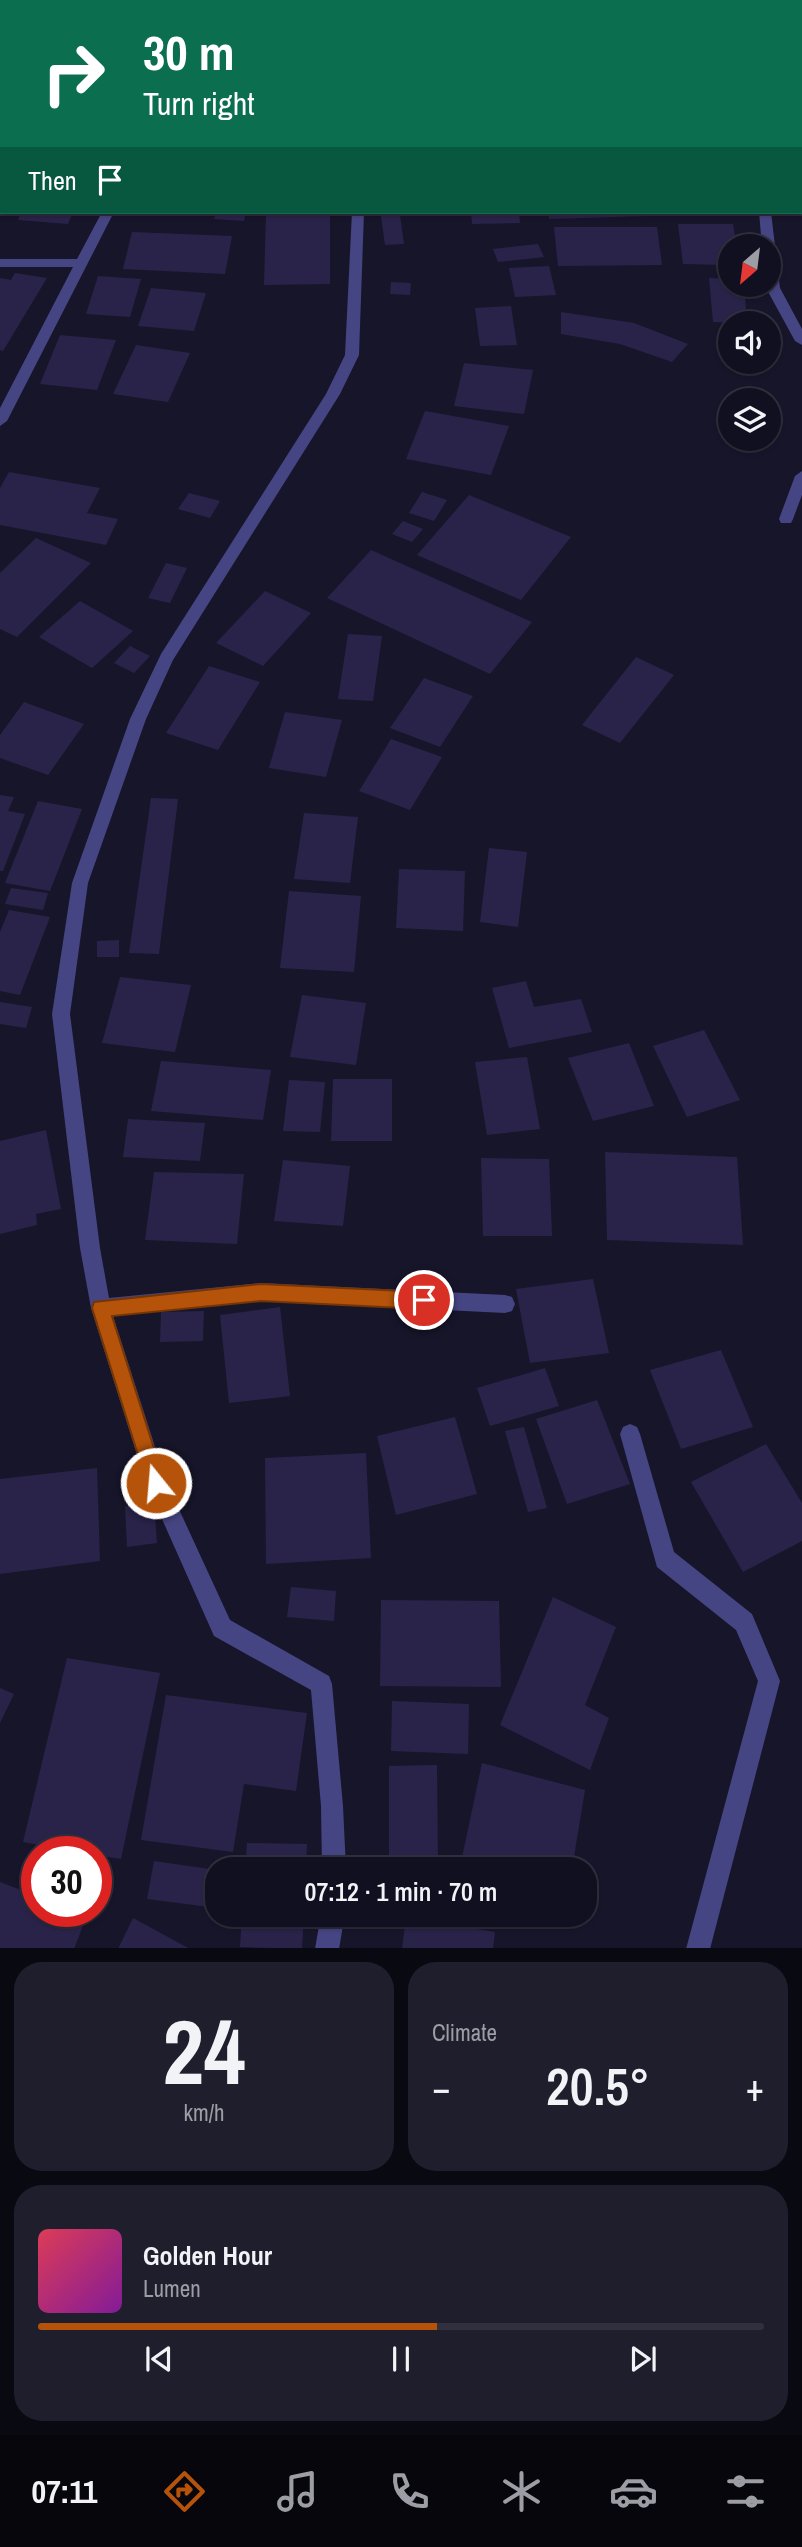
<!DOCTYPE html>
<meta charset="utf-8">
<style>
body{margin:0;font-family:"Archivo Narrow",sans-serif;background:#1e1e2d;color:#f1f3f6;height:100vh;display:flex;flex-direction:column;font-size:26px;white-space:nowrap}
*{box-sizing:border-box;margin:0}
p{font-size:23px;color:#9c9da5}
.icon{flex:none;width:38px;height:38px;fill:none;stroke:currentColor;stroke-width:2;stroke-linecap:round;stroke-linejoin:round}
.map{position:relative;height:1948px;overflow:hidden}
.details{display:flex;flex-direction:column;gap:14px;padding:14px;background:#090912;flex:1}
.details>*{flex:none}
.banner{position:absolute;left:0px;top:0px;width:803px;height:214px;box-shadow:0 2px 5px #0004,0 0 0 2px #30303e;background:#0b6e4f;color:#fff;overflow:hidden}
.needle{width:46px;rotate:208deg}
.tools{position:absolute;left:718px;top:234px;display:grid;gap:14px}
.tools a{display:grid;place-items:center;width:63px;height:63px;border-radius:50%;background:#111020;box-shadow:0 2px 5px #0004,0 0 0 2px #30303e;font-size:35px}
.speed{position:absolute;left:21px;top:1836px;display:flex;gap:14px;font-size:35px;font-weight:700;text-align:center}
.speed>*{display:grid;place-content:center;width:91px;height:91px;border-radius:50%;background:#111020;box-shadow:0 2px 5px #0004,0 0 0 2px #30303e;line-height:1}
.speed .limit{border:10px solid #d22;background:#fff;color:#111}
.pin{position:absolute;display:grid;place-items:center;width:60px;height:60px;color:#fff;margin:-30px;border:4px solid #fff;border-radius:50%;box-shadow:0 2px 7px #0007}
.me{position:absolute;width:77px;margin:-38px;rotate:343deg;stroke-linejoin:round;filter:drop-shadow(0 0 5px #0008)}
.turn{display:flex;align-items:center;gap:24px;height:147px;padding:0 28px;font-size:32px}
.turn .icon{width:91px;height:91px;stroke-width:2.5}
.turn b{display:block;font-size:49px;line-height:60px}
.then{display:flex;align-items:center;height:66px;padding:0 28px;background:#0003;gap:14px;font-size:26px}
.big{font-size:52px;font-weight:600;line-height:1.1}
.details .widget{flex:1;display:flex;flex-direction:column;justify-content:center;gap:10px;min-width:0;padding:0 24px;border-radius:28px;background:#1e1e2d}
.details .dial{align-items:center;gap:0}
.dial b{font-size:91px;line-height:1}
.song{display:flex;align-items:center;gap:21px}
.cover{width:84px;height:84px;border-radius:10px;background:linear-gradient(135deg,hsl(350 70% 55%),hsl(290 70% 35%))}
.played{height:7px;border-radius:4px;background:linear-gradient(90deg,#b45309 55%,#30303e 55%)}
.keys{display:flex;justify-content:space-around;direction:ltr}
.heat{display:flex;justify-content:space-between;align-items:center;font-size:38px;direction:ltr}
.details .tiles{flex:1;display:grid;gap:14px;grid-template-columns:1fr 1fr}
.widget:last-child{grid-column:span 2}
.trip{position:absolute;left:205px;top:1857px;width:392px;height:70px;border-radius:28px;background:#111020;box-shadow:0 2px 5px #0004,0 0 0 2px #30303e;font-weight:600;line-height:70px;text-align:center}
.menu{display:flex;height:112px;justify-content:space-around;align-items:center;background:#07060d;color:#9c9da5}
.menu .icon{width:49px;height:49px}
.menu .active{color:#b45309}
.menu b{font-size:32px;color:#f1f3f6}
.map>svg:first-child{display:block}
</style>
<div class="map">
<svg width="802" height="1949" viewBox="0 0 802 1949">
<rect width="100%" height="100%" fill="#17152a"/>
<path fill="#292349" d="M21,212H73L68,224L18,220Z
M183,212H246L244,221L214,219L215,216Z
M330,212V284L264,285L266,213Z
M471,212H519L520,223L472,224Z
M548,212H648V216L549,219Z
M400,215L404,244L385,245L381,216Z
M678,224H733L737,247H730V265L683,264Z
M554,227H657L662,265L558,266Z
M132,232L232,236L225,274L123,269Z
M538,244L544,257L498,262L493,249Z
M549,266L556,295L515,297L509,268Z
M15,273L47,278L3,351L0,350V278L11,280Z
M98,276L141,279L130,317L86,314Z
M709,278L730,279V285H744L747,323L713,322Z
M391,282L411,283L410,295L390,294Z
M151,288L206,293L194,331L138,326Z
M511,306L517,345L480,346L475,308Z
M561,312L634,323L688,344L672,362L620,344L561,334Z
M60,335L116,340L97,390L40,384Z
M136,345L190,353L168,402L113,394Z
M464,363L533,370L524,414L454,406Z
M425,411L509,426L491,475L406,459Z
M9,472L100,488L87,513L118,519L106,545L0,525V488Z
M422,492L447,500L434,521L409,513Z
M189,493L220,501L210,518L178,509Z
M469,495L571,537L521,600L417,555Z
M403,521L423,529L412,542L392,534Z
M36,538L91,563L17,637L0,629V573Z
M371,550L532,622L490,674L327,598Z
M166,563L187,568L170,603L148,598Z
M265,591L311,613L263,666L216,643Z
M80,601L133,631L92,668L39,637Z
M348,634L382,636L373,701L338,699Z
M130,646L150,656L134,673L114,663Z
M636,657L674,675L620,743L582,725Z
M209,666L260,682L218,750L166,733Z
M424,678L473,696L440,747L390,728Z
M24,702L84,724L48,775L0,758V735Z
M285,712L342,720L326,777L269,768Z
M391,739L442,757L410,810L359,791Z
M0,795L14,797L8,811L25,814L3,871H0Z
M151,798L178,799L159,954L129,953Z
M38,801L82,809L50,891L5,883Z
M304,813L358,817L350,883L294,879Z
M489,848L527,852L518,927L480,922Z
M399,869L465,871L463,931L396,928Z
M11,888L48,893L43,910L5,904Z
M289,891L361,896L354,972L280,968Z
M9,910L50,917L20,995L0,991V932Z
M119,940V957H97V941Z
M120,977L191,985L175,1052L102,1043Z
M526,981L534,1007L581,999L592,1032L509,1048L492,988Z
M302,995L366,1003L356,1065L290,1057Z
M0,1002L32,1007L26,1028L0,1024Z
M704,1030L740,1100L687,1117L653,1046Z
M629,1043L654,1106L593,1121L568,1058Z
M527,1057L540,1129L487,1135L475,1062Z
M161,1061L271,1070L263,1120L151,1111Z
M333,1079H392V1141H331Z
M289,1080L325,1082L320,1132L283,1131Z
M128,1119L205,1123L200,1161L123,1157Z
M46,1130L61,1209L36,1214L37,1225L0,1234V1141Z
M605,1152L737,1157L743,1245L607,1240Z
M481,1158L549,1159L552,1236H483Z
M283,1160L350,1166L343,1226L274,1221Z
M154,1172L244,1174L237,1244L145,1240Z
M593,1279L609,1353L530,1363L516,1289Z
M280,1307L290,1396L229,1403L220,1315Z
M204,1311L203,1341L160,1342L161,1312Z
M721,1350L753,1427L681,1449L650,1370Z
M545,1368L559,1406L490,1426L477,1388Z
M597,1400L630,1484L567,1504L536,1419Z
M455,1417L477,1494L396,1515L377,1436Z
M524,1427L547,1508L528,1512L505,1431Z
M766,1444L802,1503V1541L743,1572L691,1482Z
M366,1453L371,1558L266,1564L265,1458Z
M97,1468L100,1561L0,1574V1479Z
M154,1502L157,1543L127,1547L125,1506Z
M291,1587L336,1591L334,1621L287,1617Z
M553,1597L616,1627L585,1705L609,1718L590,1770L500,1725Z
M381,1600L499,1601L501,1687L380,1686Z
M67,1658L160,1673L121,1859L96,1855V1852H78L23,1842Z
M0,1688L14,1694L0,1723Z
M166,1695L307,1713L296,1791L244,1784L233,1852L141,1840Z
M392,1701L469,1704L468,1754L391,1751Z
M482,1763L585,1790L572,1869L460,1867Z
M437,1765L438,1866L389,1867V1766Z
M247,1843L307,1844L306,1869H245Z
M154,1861L217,1870V1908L147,1899Z
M0,1882L37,1896V1911H75L87,1915L74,1949L0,1948Z
M242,1914H304L302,1949L240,1947Z
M406,1917L495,1932L493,1949H402Z
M133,1918L190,1949H118Z"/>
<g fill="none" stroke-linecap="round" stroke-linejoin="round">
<path fill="#464583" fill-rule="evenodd" d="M146,0H158V2H146Z
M504,0H516V2H504Z
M670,0H682V2H670Z
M729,0H751L728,2Z
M0,68H2V76H0Z
M102,212H114L7,421L0,426V408L73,267H0V259H77Z
M352,212H364L359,355L340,394L173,660L146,719L88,883L70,1014L100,1248L109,1298L261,1283L505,1295L512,1297L515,1304L512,1311L505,1313L261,1301L113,1316L166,1481L230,1620L329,1676L332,1684L343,1806L346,1869H322L321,1806L311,1690L214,1636L146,1483L91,1308L80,1248L52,1014L72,883L130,719L161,654L326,394L345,355Z
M759,212H771L780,288L802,329V345L795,341L766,288L768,247H762Z
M802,471V495L793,519L791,523H781L779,519L795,476Z
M630,1424L637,1427L640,1434L674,1552L752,1614L780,1681L710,1949H686L758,1681L736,1630L657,1567L620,1434L623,1427Z
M321,1914H345L339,1949H315Z"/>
</g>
<path fill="#b45309" stroke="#753606" stroke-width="2" d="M261,1284L424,1292L430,1294L433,1300L430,1306L424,1309L261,1301L112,1316L165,1483L162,1490L156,1493L149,1490L92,1308L94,1302Z"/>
</svg>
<div class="tools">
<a><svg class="needle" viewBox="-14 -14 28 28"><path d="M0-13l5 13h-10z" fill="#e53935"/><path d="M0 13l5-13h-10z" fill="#9c9da5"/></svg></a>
<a><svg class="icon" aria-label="sound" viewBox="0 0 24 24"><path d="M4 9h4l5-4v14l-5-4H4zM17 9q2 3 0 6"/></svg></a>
<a><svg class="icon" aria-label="layers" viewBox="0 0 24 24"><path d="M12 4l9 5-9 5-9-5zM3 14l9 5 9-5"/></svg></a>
</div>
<div class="speed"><div class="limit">30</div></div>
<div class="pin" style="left:424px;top:1300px;background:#d93025"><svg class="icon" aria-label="arrive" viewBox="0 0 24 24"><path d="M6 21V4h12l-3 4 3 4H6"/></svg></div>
<svg class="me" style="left:156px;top:1483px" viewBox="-20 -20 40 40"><circle r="17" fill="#b45309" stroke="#fff" stroke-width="3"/><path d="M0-11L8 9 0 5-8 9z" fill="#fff"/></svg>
<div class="trip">07:12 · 1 min · 70 m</div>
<div class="banner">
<div class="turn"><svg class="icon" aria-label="right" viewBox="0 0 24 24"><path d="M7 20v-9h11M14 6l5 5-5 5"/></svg><div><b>30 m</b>Turn right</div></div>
<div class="then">Then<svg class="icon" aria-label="arrive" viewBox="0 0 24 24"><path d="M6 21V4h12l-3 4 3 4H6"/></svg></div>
</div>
</div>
<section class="details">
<div class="tiles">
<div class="widget dial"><b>24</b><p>km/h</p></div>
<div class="widget"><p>Climate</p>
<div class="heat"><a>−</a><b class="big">20.5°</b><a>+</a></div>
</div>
<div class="widget">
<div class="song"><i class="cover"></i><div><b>Golden Hour</b><p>Lumen</p></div></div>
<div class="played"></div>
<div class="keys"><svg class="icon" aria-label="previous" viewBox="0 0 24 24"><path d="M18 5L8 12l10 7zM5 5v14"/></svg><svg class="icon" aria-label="pause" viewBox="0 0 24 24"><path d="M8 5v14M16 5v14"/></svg><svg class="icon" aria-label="next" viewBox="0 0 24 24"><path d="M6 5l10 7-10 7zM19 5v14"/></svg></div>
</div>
</div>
</section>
<nav class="menu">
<b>07:11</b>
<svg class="icon active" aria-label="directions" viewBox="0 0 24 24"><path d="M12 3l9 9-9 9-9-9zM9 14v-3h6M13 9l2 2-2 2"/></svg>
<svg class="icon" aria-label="music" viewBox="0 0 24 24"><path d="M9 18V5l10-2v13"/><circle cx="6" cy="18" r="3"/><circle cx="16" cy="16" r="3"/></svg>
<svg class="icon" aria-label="phone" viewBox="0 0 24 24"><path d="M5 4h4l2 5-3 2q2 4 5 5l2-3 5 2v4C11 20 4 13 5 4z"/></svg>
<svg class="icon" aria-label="climate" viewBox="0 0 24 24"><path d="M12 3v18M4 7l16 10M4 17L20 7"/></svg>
<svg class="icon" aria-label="car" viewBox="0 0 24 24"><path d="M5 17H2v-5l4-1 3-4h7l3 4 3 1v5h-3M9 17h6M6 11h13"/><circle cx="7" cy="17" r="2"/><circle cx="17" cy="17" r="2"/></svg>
<svg class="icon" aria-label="filters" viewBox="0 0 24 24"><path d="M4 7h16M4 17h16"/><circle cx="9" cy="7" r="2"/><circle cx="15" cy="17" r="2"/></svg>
</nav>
